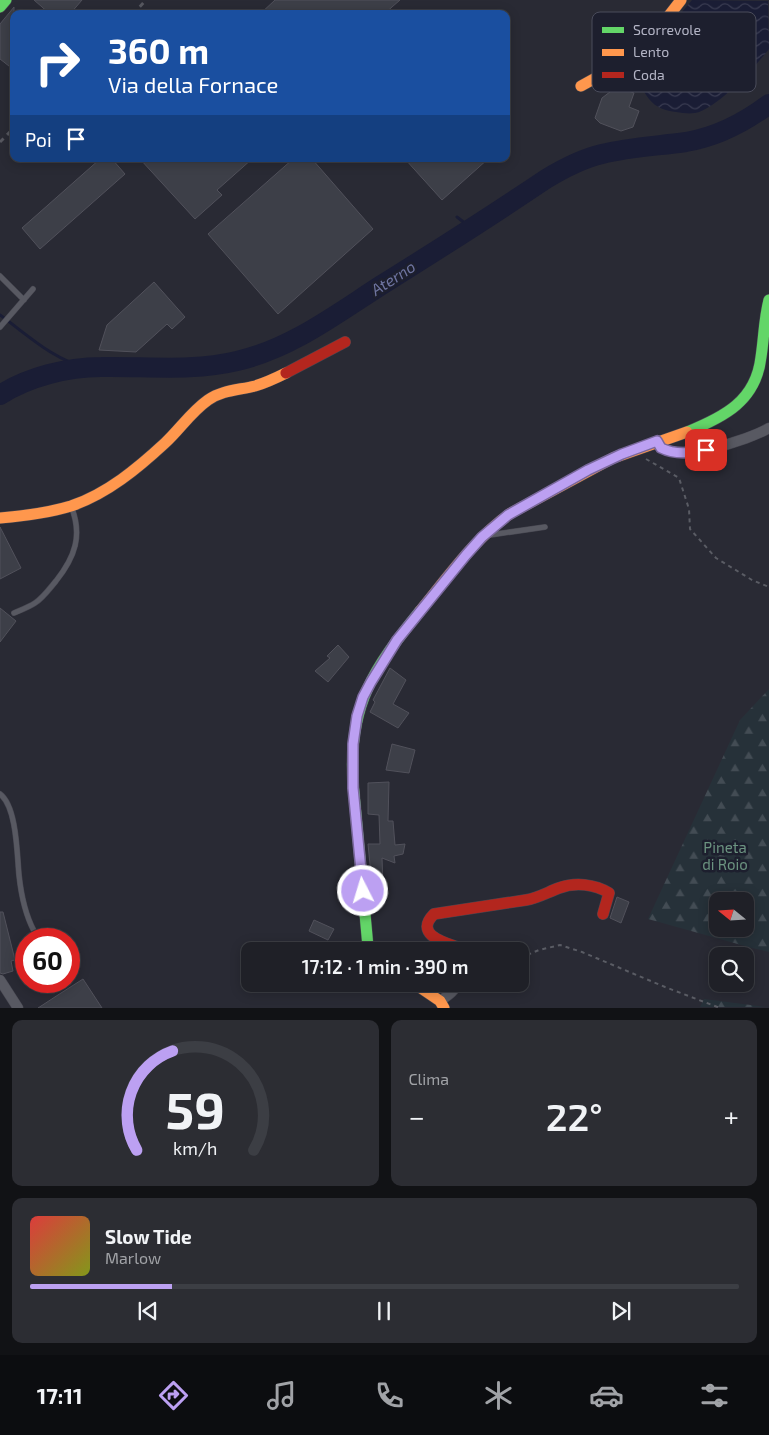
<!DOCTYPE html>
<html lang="it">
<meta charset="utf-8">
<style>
body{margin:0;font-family:"Exo 2",sans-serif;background:#2c2d33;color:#f1f3f6;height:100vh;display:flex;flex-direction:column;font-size:19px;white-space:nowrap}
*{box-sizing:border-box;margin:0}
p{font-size:16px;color:#a1a3a7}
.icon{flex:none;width:28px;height:28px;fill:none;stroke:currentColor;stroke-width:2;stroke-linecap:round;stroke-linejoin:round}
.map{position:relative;height:1008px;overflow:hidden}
.drawer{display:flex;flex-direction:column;gap:12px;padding:12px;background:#111215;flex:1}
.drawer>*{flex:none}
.hud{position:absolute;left:10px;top:10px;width:500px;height:152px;border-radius:10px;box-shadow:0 2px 12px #0003,0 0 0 1px #3c3e44;background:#1a4fa0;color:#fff;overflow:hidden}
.needle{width:32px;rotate:288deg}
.fabs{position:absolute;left:709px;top:892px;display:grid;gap:10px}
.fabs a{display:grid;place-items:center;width:45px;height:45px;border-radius:10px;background:#1f2027;box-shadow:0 2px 12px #0003,0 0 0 1px #3c3e44;font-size:25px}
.speed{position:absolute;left:15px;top:928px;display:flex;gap:10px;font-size:25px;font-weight:700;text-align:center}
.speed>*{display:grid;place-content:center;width:65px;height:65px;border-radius:50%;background:#1f2027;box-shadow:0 2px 12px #0003,0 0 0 1px #3c3e44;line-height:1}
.speed .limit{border:8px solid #d22;background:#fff;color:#111}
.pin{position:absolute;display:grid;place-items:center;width:42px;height:42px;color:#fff;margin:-21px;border-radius:10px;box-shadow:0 2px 8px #0006}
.me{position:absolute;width:55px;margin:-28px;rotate:355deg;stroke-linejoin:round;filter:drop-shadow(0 0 4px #0008)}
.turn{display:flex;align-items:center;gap:18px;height:105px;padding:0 15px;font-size:22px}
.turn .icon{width:65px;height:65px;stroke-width:2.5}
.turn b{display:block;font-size:35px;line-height:42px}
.then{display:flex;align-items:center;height:48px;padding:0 15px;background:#0003;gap:10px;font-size:19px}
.big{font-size:38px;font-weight:600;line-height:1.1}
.drawer .card{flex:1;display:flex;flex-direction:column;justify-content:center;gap:8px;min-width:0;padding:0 18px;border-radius:10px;background:#2c2d33}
.drawer .dial{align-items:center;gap:0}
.dial svg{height:130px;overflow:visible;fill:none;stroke:#3c3e44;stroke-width:7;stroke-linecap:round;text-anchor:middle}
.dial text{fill:#f1f3f6;stroke:none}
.song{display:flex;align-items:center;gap:15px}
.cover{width:60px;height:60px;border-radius:8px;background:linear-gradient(135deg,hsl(0 70% 55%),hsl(70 70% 35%))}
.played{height:5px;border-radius:2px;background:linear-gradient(90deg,#bca0f2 20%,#3c3e44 20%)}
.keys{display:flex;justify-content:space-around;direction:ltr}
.heat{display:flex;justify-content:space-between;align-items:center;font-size:28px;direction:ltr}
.drawer .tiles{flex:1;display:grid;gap:12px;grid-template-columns:1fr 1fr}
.card:last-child{grid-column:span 2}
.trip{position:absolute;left:241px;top:942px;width:288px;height:50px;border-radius:10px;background:#1f2027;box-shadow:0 2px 12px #0003,0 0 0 1px #3c3e44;font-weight:600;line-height:50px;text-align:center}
.tab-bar{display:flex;height:80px;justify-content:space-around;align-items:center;background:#0c0d10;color:#a1a3a7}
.tab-bar .icon{width:35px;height:35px}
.tab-bar .current{color:#bca0f2}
.tab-bar b{font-size:22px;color:#f1f3f6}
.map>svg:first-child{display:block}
</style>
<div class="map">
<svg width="769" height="1008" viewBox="0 0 769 1008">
<defs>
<pattern id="forest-firs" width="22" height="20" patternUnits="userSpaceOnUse" patternTransform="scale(1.25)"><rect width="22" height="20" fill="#263139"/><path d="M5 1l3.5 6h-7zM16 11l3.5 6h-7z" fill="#434c54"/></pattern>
<pattern id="water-waves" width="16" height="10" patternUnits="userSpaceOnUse" patternTransform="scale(1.25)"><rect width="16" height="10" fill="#1a1d35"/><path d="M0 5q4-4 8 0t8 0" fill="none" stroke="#393b51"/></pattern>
</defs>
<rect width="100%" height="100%" fill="#292a34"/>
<path fill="url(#forest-firs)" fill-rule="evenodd" d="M769,689V952L752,948L648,919L740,720ZM718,901H745V929H718Z
M704,999L765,1007H700Z"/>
<path fill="url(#water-waves)" d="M692,0L768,1L769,49C756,66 716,110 695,113C689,114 682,113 676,112C666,111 656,108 649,99C642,90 638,80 642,68C650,47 677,18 692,0Z"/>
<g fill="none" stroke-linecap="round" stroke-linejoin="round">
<path stroke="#1a1d35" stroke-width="3" d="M457,217L466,224L475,226
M0,315C29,336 52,359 87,368"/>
<path stroke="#1a1d35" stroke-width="20" d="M0,395C28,377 67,367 101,367C146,366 192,372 237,361C290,349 335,315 380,286C436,251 491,216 546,179C564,168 581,159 602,154C629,147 658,146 686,142C716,137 745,122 769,104"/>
</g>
<path fill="#3d3f48" stroke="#51515b" d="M34,0H82L70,14H50Z
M275,0H400L384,14H260Z
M14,7V39L10,43L14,46V70L0,59V24Z
M627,79L623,89L634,93L629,107L639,111L633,127L621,131L600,123L595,118L602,98Z
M100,159H112L125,174L40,249L22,228Z
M140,159H252L217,190L222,195L195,219Z
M293,159H312L373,229L278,314L208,234Z
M405,159H488L442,200Z
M154,282L185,317L172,329L167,324L136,352L99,350L107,325Z
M0,527L21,568L0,579Z
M0,608L16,621L0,642Z
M338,645L349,657L328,682L315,671L330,658L327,656Z
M390,668L406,680L393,704L409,713L398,728L370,712L375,702L373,700Z
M392,744L415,750L409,773L386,770Z
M389,782L388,821H393L395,845L405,844L403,854L394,856L395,863L382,858L383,885H372L368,844H380L379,815L368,814V783Z
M617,897L629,902L621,923L610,918Z
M0,912H3L15,960L11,961L13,971L3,974L0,973Z
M314,920L334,929L328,940L309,931Z
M83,979L102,1008H38L61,993Z"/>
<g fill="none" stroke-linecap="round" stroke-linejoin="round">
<defs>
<path id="lane" d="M0,276L24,300
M0,327L33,289
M490,535L545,527
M14,613C21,610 29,607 35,603C43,598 50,588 56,581C75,557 83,535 71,506
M0,794C17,807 17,855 19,875C21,894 25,914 34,931"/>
<path id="street" d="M657,441C667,468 751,439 769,428
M0,980L18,1008
M440,1001C447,996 455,991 457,984"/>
<path id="fast" d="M0,7L6,0
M687,432C724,417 756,401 761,357C764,338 764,319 769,300
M371,951L368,947L353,782C348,705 374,668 420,611"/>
<path id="slow" d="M581,86L639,54L681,0
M0,518C24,516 48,513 71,506C107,494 138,468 165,443C180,429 191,412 208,400C222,390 239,390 255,386C265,383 276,378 286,373
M420,611C448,577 474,539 511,513L613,458L687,432
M415,984L440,1001L444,1008"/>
<path id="jam" d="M286,373L345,342
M461,951L460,948C446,943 413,935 434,914L526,900C538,898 548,892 559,888C575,882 595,884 609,893L603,914"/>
</defs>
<use href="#lane" stroke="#474751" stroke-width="6"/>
<use href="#street" stroke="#474751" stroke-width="11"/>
<use href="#fast" stroke="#474751" stroke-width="12"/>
<use href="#slow" stroke="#474751" stroke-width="12"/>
<use href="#jam" stroke="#474751" stroke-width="12"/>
<path stroke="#5a5c64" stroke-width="2" stroke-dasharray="4 4" stroke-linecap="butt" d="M646,459L679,478L689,509L690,529L716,558L752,580L769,587
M520,958L539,950L560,945L582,952L665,987L720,1008"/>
<use href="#lane" stroke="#585962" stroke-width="5"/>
<use href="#street" stroke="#585962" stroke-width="10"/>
<use href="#fast" stroke="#63d668" stroke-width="11"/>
<use href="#slow" stroke="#ff974d" stroke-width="11"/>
<use href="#jam" stroke="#b3261e" stroke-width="11"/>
<path stroke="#575860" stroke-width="3" stroke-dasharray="5 5" stroke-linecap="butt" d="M133,14L146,0
M0,142L14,128"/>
</g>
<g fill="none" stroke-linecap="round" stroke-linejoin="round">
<defs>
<path id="route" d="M363,891L353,788V744L357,716L363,697L371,682L397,640L466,555L482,537L508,515L588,470L622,454L657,441L661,448C675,455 691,453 706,450"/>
</defs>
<use href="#route" stroke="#7a689d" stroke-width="12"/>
<use href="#route" stroke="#bca0f2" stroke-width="9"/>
</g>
<g text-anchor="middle" stroke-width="5" stroke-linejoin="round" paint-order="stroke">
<g font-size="15" fill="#6c9481" stroke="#1d1f2e">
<text x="725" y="853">Pineta<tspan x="725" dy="17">di Roio</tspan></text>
</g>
<g font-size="16" font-style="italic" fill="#6f75a1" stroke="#1d1f2e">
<text transform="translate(393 278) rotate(-33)" y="6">Aterno</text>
</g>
</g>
<rect x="592" y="12" width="164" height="80" rx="8" fill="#1d1f2e" stroke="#4a4c5b" stroke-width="1"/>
<rect x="602" y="27" width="22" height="6" fill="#63d668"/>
<rect x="602" y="49" width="22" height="7" fill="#ff974d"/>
<rect x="602" y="72" width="22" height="6" fill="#b3261e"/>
<g font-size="14" fill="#b3b4c5">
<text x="633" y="35">Scorrevole</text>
<text x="633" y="57">Lento</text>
<text x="633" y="80">Coda</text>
</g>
</svg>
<div class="fabs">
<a><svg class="needle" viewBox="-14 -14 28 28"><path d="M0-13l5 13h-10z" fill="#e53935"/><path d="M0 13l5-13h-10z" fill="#a1a3a7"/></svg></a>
<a><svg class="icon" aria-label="search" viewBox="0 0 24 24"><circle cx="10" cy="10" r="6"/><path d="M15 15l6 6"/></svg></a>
</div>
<div class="speed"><div class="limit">60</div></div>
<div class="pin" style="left:706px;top:450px;background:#d93025"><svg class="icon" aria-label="arrive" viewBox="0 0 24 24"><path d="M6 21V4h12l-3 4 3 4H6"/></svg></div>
<svg class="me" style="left:363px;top:891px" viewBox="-20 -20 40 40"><circle r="17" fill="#bca0f2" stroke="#fff" stroke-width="3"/><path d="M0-11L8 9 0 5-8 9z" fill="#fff"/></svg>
<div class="trip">17:12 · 1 min · 390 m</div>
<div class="hud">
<div class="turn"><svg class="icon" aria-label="right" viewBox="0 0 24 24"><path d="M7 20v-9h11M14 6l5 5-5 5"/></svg><div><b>360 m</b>Via della Fornace</div></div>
<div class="then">Poi<svg class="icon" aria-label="arrive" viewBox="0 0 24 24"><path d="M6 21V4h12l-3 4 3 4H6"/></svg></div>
</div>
</div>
<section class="drawer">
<div class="tiles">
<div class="card dial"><svg viewBox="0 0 100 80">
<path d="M14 69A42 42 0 1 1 86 69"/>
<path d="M14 69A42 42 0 0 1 36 8" stroke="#bca0f2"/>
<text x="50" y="56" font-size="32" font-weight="700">59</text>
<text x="50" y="72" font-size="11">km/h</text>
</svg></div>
<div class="card"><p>Clima</p>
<div class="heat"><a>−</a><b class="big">22°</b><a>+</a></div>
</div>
<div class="card">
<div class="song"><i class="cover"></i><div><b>Slow Tide</b><p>Marlow</p></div></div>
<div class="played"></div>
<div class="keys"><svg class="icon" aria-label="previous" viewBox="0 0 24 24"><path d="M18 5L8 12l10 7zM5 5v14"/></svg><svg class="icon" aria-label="pause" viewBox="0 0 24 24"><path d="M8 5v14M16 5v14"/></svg><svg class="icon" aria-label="next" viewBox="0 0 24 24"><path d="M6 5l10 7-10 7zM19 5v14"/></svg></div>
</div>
</div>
</section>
<nav class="tab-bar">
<b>17:11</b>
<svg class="icon current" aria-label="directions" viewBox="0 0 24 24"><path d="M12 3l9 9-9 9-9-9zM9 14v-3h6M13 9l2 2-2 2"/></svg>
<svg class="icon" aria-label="music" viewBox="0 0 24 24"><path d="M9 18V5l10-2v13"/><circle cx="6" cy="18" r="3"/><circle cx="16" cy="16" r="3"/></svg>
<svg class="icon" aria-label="phone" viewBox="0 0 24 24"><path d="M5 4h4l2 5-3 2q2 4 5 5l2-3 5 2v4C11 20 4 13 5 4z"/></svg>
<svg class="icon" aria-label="climate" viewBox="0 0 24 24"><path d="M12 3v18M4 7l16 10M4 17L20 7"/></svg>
<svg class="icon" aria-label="car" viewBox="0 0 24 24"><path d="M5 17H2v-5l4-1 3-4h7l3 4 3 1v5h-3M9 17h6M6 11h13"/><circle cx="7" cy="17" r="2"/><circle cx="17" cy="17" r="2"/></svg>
<svg class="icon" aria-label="filters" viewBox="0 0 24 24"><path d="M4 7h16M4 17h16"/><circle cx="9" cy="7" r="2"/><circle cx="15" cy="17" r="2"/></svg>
</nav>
